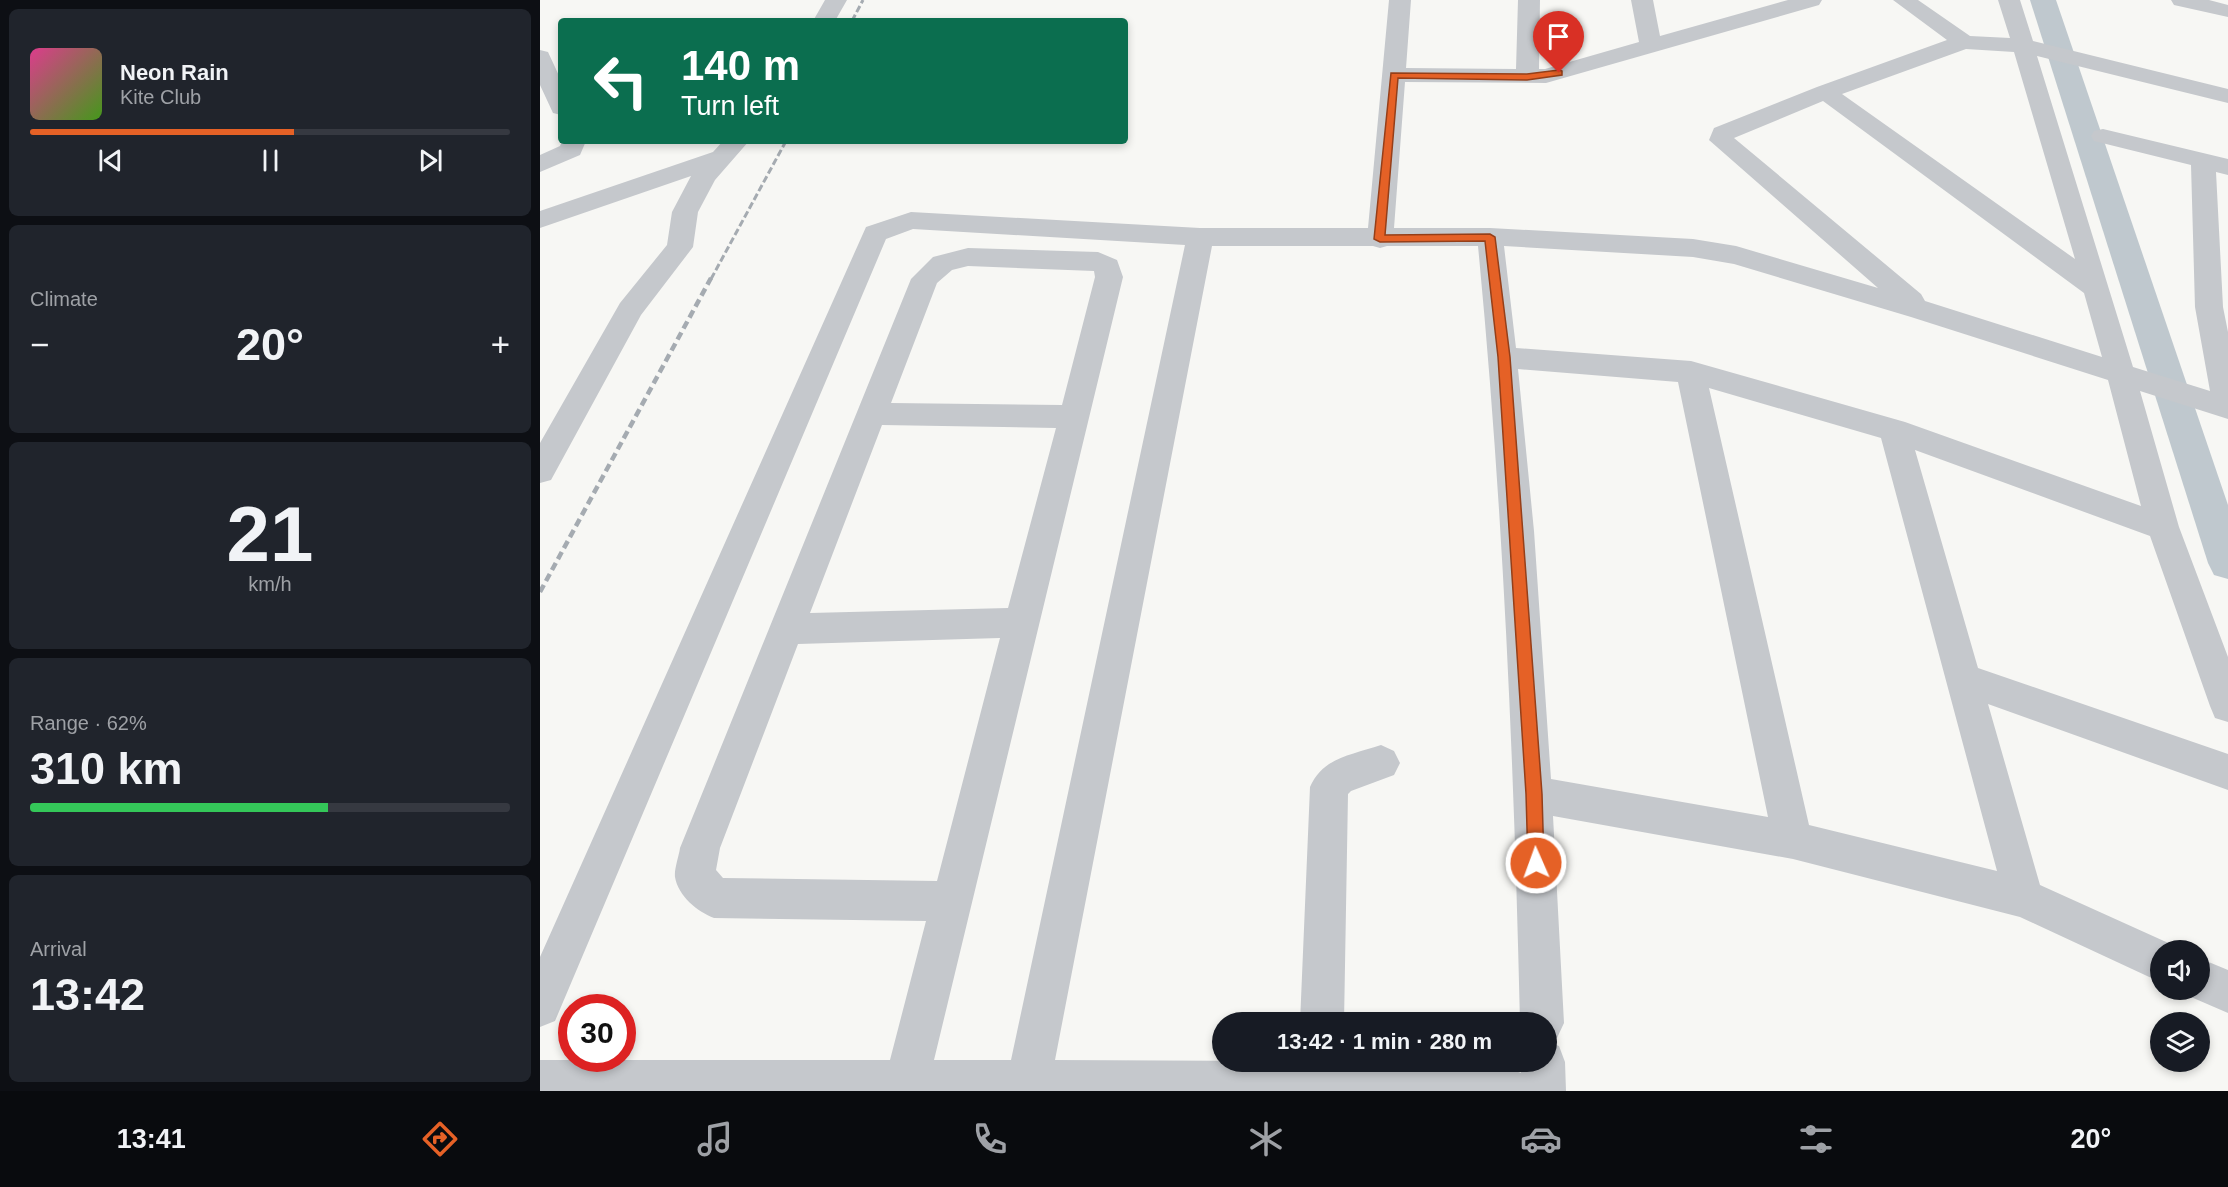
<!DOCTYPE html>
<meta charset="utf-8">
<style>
body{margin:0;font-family:Arial,sans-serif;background:#20242c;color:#f1f3f6;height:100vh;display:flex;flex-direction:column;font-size:22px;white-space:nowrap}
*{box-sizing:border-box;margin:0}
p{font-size:20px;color:#9ea1a6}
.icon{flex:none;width:33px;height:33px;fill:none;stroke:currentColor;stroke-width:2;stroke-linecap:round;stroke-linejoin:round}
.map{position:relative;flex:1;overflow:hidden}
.drawer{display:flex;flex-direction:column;gap:9px;padding:9px;background:#0d0f14;width:540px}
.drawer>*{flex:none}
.guide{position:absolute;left:18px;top:18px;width:570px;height:126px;border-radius:6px;box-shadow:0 3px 9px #0003;background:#0b6e4f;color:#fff;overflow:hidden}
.tools{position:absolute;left:1610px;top:940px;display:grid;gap:12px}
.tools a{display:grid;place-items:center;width:60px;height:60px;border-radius:50%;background:#171b24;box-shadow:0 3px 9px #0003;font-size:30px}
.speed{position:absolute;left:18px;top:994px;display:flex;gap:12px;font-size:30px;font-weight:700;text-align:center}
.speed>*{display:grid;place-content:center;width:78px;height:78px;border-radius:50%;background:#171b24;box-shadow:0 3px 9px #0003;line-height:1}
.speed .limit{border:9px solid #d22;background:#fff;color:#111}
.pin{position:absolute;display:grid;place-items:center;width:51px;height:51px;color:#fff;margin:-62px -26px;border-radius:50% 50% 50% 0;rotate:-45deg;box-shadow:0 0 6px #0007}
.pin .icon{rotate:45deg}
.me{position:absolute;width:66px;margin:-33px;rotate:358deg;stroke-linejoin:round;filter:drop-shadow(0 0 4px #0008)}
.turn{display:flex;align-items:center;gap:21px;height:126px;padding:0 24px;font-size:27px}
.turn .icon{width:78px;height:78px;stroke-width:2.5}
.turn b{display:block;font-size:42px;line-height:51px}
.big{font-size:45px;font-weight:600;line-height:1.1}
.drawer .widget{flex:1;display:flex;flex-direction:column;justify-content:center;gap:9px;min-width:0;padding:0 21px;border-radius:9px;background:#20242c}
.drawer .dial{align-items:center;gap:0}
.dial b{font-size:78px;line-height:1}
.song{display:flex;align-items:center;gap:18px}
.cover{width:72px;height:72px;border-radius:9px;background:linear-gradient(135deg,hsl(330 70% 55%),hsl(100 70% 35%))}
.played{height:6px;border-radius:3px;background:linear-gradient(90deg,#e56126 55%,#363941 55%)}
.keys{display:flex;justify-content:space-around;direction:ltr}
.heat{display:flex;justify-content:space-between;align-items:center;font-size:33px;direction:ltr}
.charge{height:9px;border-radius:4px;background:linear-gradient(90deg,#34c759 62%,#363941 0)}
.trip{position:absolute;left:672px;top:1012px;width:345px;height:60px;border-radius:30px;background:#171b24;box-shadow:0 3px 9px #0003;font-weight:600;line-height:60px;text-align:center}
.tab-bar{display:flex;height:96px;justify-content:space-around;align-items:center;background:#090b0e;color:#9ea1a6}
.tab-bar .icon{width:42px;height:42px}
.tab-bar .active{color:#e56126}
.tab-bar b{font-size:27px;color:#f1f3f6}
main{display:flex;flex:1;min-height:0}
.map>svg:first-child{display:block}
</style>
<main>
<section class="drawer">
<div class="widget">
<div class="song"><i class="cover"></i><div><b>Neon Rain</b><p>Kite Club</p></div></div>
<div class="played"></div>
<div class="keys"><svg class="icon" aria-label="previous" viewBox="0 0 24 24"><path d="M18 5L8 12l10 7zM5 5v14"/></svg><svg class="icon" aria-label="pause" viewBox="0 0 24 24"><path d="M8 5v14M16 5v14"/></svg><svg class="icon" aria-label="next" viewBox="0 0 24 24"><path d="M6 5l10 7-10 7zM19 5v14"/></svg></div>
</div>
<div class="widget"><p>Climate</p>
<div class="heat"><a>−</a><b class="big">20°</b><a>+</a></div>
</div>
<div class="widget dial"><b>21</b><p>km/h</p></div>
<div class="widget"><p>Range · 62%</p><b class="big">310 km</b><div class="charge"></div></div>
<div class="widget"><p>Arrival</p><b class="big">13:42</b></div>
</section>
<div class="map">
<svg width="1688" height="1091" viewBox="0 0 1688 1091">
<rect width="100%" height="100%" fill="#f7f7f4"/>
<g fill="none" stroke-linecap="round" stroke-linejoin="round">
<path fill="#bfc8ce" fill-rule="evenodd" d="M1490,0H1516L1688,505V579L1674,575L1668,563Z"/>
<path fill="#c5c8cc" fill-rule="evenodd" d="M285,0H307L295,21H273Z
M849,0H871L866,68L976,69L978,0H1000L999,69H1005L1099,42L1091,0H1113L1120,36L1248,0H1282L1279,5L1006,83L865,82L854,228H950L1153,239L1196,246L1338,288L1169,140L1174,128L1277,87L1407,40L1353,0H1378L1430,36L1470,38L1458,0H1480L1493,41L1688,89V103L1497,56L1593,367L1670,391L1655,307L1651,165L1554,141L1551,136L1554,131L1563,129L1688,159V175L1676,172L1683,307L1688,332V419L1600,391L1639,527L1688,657V722L1675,718L1670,706L1610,536L1375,450L1438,668L1688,754V790L1448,704L1500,885L1635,946L1637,951H1620V982L1480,917L1253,859L1013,816L1024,1023L1017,1038L1008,1042L1019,1046L1025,1062L1026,1091H0V1060H350L386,921L174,918C158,912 138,896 135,877C134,869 139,856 140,848L371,279L393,257L428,248L558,252L577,260L583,277L394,1060H471L645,245L373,229L346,239L15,1021L0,1027V957L326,227L371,212L660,228H828ZM1426,49L1474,52L1535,259L1302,94ZM1283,101L1544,293L1562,357L1385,301L1381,294L1194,138ZM672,246H833L840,248L847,246H938C963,504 974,763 980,1023H1006V1062H981V1073L970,1069L934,1062L515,1060ZM964,246L1153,257L1194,264L1371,317L1568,380L1601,506L1365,422L1151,361L976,348ZM428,266L554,271L555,277L522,405L351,403L397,283L412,270ZM978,369L1138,382L1228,817L1011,779L994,531ZM1169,388L1341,438L1457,871L1269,825ZM342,425L516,428L468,608L270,613ZM460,638L397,881L183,878L176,870L180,848L258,644Z
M1631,0H1669L1688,5V17L1634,5Z
M0,50L8,52L21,80V115L13,113L0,85Z
M22,141H46L40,155L0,172V155L20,146Z
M183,141H209L175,180L158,212L153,247L101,315L11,480L0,483V443L80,303L127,245L132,212L151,176L0,228V211L173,152Z
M841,745L854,751L860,763L854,775L811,791L808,794L804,1023H760L770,787C783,757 812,755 841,745Z
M1659,958L1688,970V1013L1644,994L1642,990H1659Z"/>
<path stroke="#a5abb1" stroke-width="3" stroke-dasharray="7 3" stroke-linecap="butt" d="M312,21L323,0
M171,279L246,141"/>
<path stroke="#a5abb1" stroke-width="4.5" stroke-dasharray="8 4.5" stroke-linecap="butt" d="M0,592L171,278"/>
</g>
<path fill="#e56126" stroke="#953f19" stroke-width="1.5" d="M1019,70L1022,71V75L987,80L858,78L845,235L950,234L955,237L970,357L1002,794L1004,863L1002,869L996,871L990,869L988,863L986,794L958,357L945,241L840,242L834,239L851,73L987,74Z"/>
</svg>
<div class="tools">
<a><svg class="icon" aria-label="sound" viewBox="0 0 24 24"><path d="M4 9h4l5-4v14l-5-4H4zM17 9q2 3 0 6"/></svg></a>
<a><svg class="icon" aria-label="layers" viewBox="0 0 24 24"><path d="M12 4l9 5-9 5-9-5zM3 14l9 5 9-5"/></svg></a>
</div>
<div class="speed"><div class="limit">30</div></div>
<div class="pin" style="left:1019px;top:73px;background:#d93025"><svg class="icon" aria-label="arrive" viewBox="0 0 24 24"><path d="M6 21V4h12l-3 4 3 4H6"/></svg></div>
<svg class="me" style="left:996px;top:863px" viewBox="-20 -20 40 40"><circle r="17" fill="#e56126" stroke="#fff" stroke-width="3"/><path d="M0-11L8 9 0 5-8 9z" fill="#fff"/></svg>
<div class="trip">13:42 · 1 min · 280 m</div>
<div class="guide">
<div class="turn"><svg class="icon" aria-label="left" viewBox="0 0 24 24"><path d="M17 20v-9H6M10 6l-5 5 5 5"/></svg><div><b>140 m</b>Turn left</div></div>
</div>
</div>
</main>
<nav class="tab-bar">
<b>13:41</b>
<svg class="icon active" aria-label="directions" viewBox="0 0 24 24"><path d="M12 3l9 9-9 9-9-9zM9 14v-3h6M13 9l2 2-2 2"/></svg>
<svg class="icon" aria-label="music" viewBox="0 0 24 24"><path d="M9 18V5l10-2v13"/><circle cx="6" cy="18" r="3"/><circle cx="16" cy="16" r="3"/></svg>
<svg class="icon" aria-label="phone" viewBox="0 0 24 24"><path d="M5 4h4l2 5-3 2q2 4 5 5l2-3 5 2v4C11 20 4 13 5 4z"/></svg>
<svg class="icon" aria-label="climate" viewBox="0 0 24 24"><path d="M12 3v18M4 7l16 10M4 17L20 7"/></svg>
<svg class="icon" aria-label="car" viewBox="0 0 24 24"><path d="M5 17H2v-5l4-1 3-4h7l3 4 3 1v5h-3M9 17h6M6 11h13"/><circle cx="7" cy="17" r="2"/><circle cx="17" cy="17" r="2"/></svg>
<svg class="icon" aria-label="filters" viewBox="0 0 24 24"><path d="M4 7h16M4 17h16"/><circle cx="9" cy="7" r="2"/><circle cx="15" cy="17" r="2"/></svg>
<b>20°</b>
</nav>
